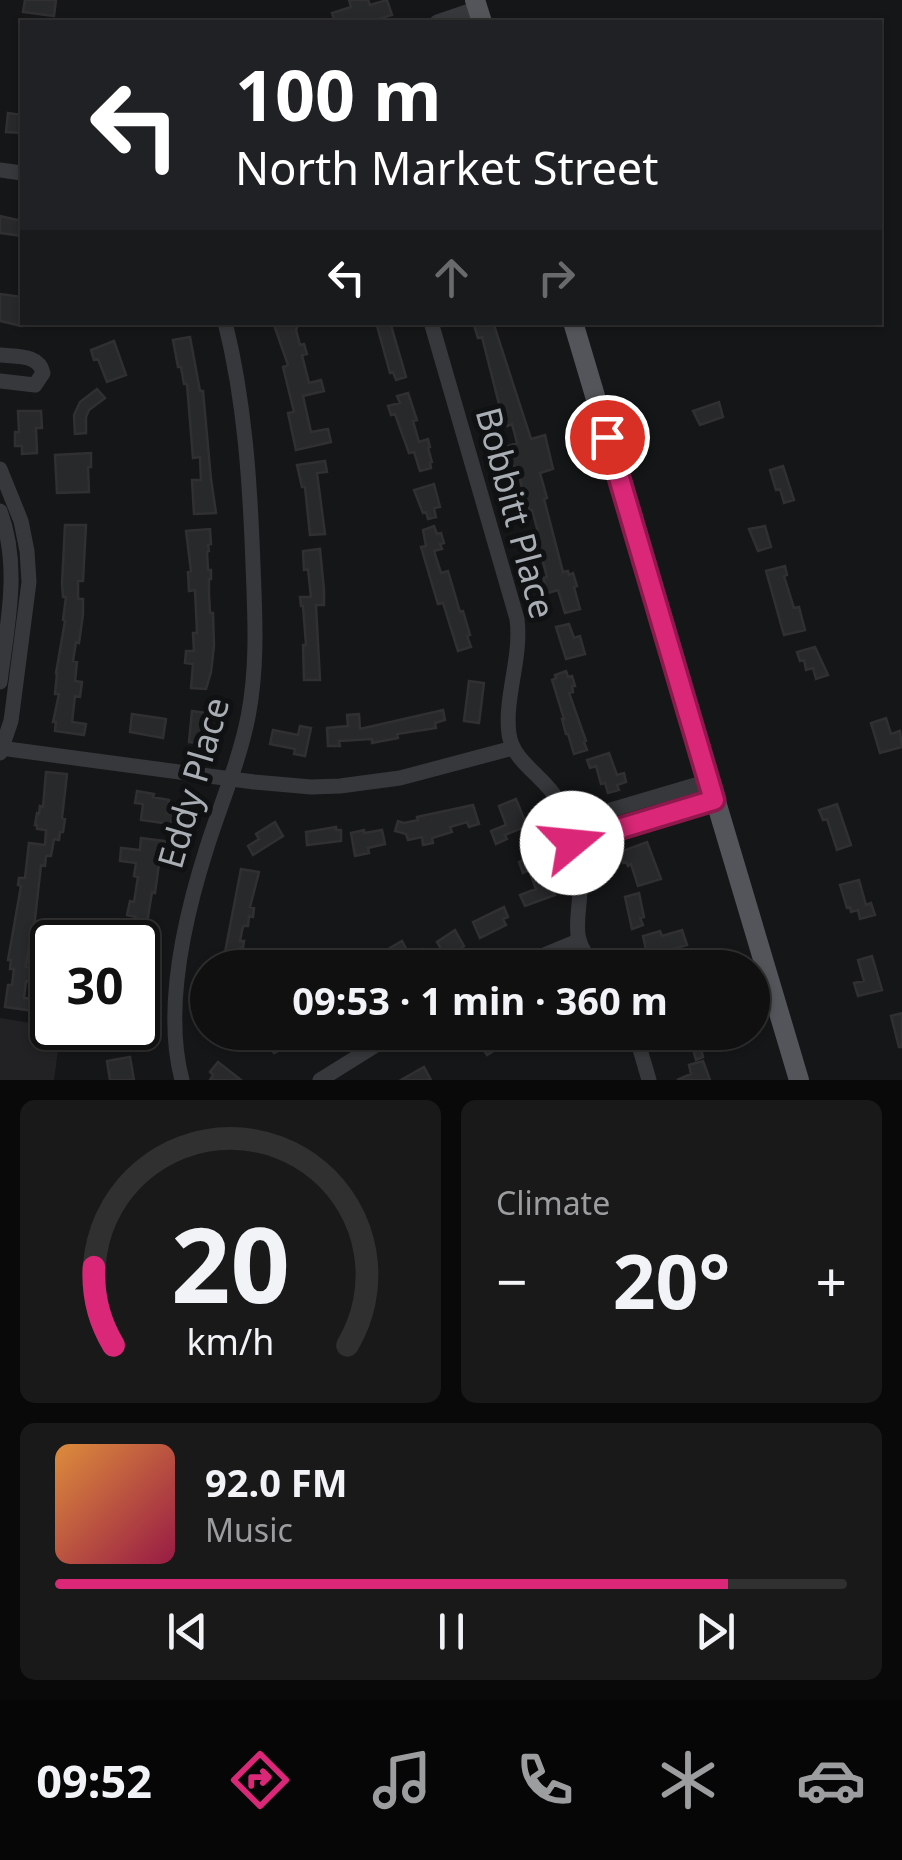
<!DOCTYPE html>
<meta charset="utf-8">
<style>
body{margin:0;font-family:"Noto Sans",sans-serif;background:#19191a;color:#f1f3f6;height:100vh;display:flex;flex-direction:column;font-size:38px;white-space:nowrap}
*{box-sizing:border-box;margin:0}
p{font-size:32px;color:#9c9d9f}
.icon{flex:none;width:55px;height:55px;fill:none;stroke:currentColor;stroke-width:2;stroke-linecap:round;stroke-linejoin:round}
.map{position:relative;height:1080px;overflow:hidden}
.side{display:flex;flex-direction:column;gap:20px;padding:20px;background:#090909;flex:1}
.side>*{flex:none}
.hud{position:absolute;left:20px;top:20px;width:862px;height:305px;border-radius:0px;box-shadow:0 2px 8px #0004,0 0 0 2px #303031;background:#202124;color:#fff;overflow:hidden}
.speed{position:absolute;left:30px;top:920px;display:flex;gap:20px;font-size:50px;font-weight:700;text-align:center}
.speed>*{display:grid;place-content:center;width:130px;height:130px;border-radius:50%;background:#101011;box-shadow:0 2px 8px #0004,0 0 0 2px #303031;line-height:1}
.speed .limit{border:5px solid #111;border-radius:15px;background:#fff;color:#111}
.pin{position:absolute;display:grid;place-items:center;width:85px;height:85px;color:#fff;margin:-42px;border:5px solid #fff;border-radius:50%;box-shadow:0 2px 10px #0007}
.me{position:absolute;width:110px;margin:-55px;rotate:73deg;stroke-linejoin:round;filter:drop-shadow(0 0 8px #0008)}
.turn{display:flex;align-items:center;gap:35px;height:210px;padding:0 50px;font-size:45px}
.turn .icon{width:130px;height:130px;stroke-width:2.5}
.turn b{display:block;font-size:70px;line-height:85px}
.lanes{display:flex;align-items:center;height:95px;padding:0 50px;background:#0003;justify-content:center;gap:50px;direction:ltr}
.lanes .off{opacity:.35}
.big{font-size:75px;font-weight:700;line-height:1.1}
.side .widget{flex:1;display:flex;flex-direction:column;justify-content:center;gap:15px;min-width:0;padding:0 35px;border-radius:15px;background:#19191a}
.side .dial{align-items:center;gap:0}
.dial svg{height:260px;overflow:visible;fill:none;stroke:#303031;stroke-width:7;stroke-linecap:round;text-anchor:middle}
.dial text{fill:#f1f3f6;stroke:none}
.song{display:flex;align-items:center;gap:30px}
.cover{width:120px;height:120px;border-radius:15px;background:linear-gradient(135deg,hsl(30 70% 55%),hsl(340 70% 35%))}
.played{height:10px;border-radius:5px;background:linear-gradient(90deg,#db2777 85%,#303031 85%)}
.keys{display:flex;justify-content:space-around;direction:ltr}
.heat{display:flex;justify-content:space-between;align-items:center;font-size:55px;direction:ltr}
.side .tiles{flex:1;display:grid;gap:20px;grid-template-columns:1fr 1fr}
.widget:last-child{grid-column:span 2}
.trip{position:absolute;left:190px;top:950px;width:580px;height:100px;border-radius:50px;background:#101011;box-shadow:0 2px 8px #0004,0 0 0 2px #303031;font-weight:700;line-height:100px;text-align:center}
.menu{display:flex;height:160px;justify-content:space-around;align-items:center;background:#060607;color:#9c9d9f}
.menu .icon{width:70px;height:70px}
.menu .current{color:#db2777}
.menu b{font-size:45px;color:#f1f3f6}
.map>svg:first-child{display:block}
</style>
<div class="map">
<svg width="902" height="1080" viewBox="0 0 902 1080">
<rect width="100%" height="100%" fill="#151617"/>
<path fill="#222224" d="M0,1018L61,1028L54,1080H0Z"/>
<path fill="#28292b" stroke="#303033" stroke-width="2.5" d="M25,0H56L54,16L23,12Z
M349,0H368L370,5L387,0L392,15L368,22H335L332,13L351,7Z
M8,113L22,115V133L6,132Z
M0,216L22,221V236L0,233Z
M0,294L22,297L21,326L0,321Z
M273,322H299L296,330L300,345L304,344L307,354L302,355L309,383L321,380L324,391L303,396L311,432L328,429L331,442L296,450L288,413L294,412L283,367L288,365Z
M376,322H390L406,377L396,380L393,372L390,373Z
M473,322H493L531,439L545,435L553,469L540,473L547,498L544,499L563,572L568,571L569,575L573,573L577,586L574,587L580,609L565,613L558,590L548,593L543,578L547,577L535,533L538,532L532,510L530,511L527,500L525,501L517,467L514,468L508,446L517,443L512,424L507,426L500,408L482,337L478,338Z
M190,337L200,391H203L211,479L216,513L194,514L192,480H201L200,457L193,458L187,384H184L181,367H178L173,340Z
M114,341L126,375L107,382L98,359L94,360L91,350Z
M97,389L105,398L89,410L86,417V433L75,434L74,415L80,402Z
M408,393L417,420L413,421L419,442L428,439L430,447L428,448L432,462L430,463L431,468L420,471L414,452L409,453L395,414L391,415L388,406L400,403L397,396Z
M719,402L723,417L700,425L693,411Z
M18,411H41L42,428H36L37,453L22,454V446H15V432H19Z
M91,453V467H88L89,492L57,493L55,455Z
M325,461L327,472L317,473L325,534L310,535L305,487H302L297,465Z
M783,466L794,500L784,503L780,489L776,490L770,470Z
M434,484L440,507L434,508L436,517L428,519L426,512L423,513L414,490Z
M65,525H86L83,581H78V599H83V614L79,643L76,642L73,661L77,662L75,681L82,682L80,697L75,696L72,722L86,724L84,735L55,731L56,722H53L59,694H55L57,673H56L65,621L63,620L66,597H63L62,584Z
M434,526L437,534L441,533L444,543L440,544L442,549L434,551L441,573L448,571L460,612L463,611L470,635L467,636L471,647L458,651L443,603L438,604L421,547L426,546L423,530Z
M765,526L771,547L758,551L749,529Z
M210,529L211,544L208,545L209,551L207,552L208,570H211V579H209V594L210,613H213L214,646L211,672L206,689L191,688L193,664L185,663L186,651H194L193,633H197L195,590L189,591L188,572L191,571L186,531Z
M320,549L324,590V605H316L320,680H304L303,645H306L303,606H301L300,597H311L308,569L304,570L303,551Z
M785,566L787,575L784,576L794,608L799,607L805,630L784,635L766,571Z
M569,624L574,638L580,636L585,654L566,659L556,627Z
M815,647L828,675L816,679L813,668L806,670L804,660L800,661L797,652Z
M566,671L568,677L572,676L575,686H572L573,692L569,693L586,741L584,742L587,750L574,754L568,734H566L562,719H564L552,680L556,678L555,675Z
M469,681L484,683L479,723L464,721Z
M443,710L445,720L435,723L436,728L397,734L398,738L372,743V739L339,741L340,746H328L327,728L348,726L347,715L359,714L360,729Z
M192,711L207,713L206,728L212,729L210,744L189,742Z
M132,714L166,719L163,738L130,732Z
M886,718L891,734L900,731L902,747L880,753L871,723Z
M300,726L311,728L305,756L294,754L295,749L270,744L273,730L298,735Z
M609,753L617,775L624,773L626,782L617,785L619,790L608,793L605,783L601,784L596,766L590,768L587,760Z
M46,772L67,774L62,818L65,819L63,832H60L59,840L54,839L51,856H46L45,866L41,865L34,928L39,929L37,945L29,944L26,967L37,969L35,983L26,981L24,998L35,999L34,1011L5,1007L8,985H12L14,969H10L11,960H8L21,886L18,885L19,878H25L29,843L45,845L46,830L37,829V825H35L37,813L39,814L40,806L43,807Z
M137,791L154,794L153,797L169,800L167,813L172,814L171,824L141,820L143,804L135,803Z
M516,799L527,826L505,835L507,839L496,844L491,831L506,825L499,806Z
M837,804L851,845L837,850L827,819L823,820L819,810Z
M473,805L479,824L469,827L467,822L450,827L452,832L432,838L433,843L423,845L422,837L408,840L406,834L395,831L398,821L404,823L418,820L417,817Z
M275,822L283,836L253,855L248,846L259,839L256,834Z
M336,827V830H341V841L307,845L306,832Z
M364,830V833L382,830L385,844L368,848L369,853L355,856L351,833Z
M141,838L165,841L162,864H159L155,893L152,892L146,929L143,928L141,942H132L136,917L127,915L130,901L134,902L138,877L134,876L136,863L120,861L121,848L140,850Z
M647,842L661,879L638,886L631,864L628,866L626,862L623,863L620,852Z
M538,855L555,895L525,906L520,895L536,889L529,870L523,873L519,862Z
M241,869L259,872L250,907L254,908L253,917L249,916L248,926H243L240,941H244L243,948H240L237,968H222Z
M859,880L866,905L871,903L875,915L860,919L858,910L851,912L850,907L847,908L840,885Z
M639,893L644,917L640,918L643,925L632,929L625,897Z
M504,907L508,917L503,919L506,925L480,938L473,922Z
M455,930L464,946L446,958L437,942Z
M682,930L687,945L673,949L678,965L650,968L643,936L660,931L662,936Z
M402,941L410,956L422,949L433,968H403L390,948Z
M872,956L882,990L858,996L854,983L864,981L858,960Z
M902,1013V1047H899L891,1016Z
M113,1028H130L128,1042L111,1039Z
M262,1032H300L304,1038L274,1053Z
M487,1032H521L506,1040L508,1042L487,1055L477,1039Z
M678,1032H696L697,1037L704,1035L708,1047L701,1049L703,1057L696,1060L691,1042L682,1045Z
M130,1057L134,1080H110L107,1061Z
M703,1061L710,1080H677L691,1074L689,1065Z
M218,1062L241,1080H210L213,1075L210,1072Z
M424,1067L431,1080H401Z"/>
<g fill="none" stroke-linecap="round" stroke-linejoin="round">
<path stroke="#37383b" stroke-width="15" d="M437,22L478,8
M0,170L22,173
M431,322L517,619C522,658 504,698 509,734C513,763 545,776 558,801C570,824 579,857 580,882C581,919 566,939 598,968
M0,355C17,357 39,354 43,373L35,385L0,381
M0,469L21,521L27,551L29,582L11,721L0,753
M0,511C21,567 7,625 0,682
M0,748L254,782L311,787L340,786L400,778L513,748
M567,823L709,781
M573,843L714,801
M513,968L578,941
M635,1032L649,1080
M182,1080C163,1009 185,916 207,847C221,803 239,762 248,717C258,666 255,616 253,565C250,483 245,402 225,322
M320,1080L397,1032"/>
<path stroke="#53555a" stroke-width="20" d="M475,0L482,22
M573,322L799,1080"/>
</g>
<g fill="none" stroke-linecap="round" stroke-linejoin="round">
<defs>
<path id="route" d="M572,843L714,800L607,437"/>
</defs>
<use href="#route" stroke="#8e194d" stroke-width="25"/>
<use href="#route" stroke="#db2777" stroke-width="18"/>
</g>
<g text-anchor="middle" stroke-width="10" stroke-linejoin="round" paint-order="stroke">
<g font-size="35" fill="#a9aeb5" stroke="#101112">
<text transform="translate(515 513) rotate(75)" y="12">Bobbitt Place</text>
<text transform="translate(194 783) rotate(-74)" y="12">Eddy Place</text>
</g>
</g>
</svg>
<div class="speed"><div class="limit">30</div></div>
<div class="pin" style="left:607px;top:437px;background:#d93025"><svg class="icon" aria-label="arrive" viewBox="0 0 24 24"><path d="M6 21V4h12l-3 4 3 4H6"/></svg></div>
<svg class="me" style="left:572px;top:843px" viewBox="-20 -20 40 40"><circle r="19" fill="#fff"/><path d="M0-13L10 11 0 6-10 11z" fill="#db2777"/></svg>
<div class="trip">09:53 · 1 min · 360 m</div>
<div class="hud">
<div class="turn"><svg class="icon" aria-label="left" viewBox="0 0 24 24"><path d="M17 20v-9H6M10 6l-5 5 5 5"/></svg><div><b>100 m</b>North Market Street</div></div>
<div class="lanes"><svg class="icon" aria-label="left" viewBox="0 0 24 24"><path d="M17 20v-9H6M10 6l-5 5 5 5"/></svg><svg class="icon off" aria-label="ahead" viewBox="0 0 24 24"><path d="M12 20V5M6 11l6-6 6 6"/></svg><svg class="icon off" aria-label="right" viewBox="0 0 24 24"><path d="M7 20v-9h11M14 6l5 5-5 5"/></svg></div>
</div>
</div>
<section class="side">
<div class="tiles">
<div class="widget dial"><svg viewBox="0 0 100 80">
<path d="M14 69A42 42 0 1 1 86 69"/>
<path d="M14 69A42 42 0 0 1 8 45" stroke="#db2777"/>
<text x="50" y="56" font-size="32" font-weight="700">20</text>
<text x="50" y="72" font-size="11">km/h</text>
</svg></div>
<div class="widget"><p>Climate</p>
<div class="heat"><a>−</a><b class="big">20°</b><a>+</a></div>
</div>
<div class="widget">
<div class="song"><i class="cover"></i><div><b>92.0 FM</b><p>Music</p></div></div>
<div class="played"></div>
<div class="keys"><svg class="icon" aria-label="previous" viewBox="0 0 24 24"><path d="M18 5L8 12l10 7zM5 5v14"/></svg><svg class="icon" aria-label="pause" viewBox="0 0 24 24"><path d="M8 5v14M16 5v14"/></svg><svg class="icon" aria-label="next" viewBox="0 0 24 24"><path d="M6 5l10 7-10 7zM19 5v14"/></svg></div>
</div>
</div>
</section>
<nav class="menu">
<b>09:52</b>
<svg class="icon current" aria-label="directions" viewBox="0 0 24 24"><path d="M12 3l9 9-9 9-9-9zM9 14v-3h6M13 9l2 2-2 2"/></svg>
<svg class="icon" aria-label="music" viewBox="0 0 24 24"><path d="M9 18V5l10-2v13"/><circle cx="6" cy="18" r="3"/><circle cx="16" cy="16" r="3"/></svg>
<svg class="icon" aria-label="phone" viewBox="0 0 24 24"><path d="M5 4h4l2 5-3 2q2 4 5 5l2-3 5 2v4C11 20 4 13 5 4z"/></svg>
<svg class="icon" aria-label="climate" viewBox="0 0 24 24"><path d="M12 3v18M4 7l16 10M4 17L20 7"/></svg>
<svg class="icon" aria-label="car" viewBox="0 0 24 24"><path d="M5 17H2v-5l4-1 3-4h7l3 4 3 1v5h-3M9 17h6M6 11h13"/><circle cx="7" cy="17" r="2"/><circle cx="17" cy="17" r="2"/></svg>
</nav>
